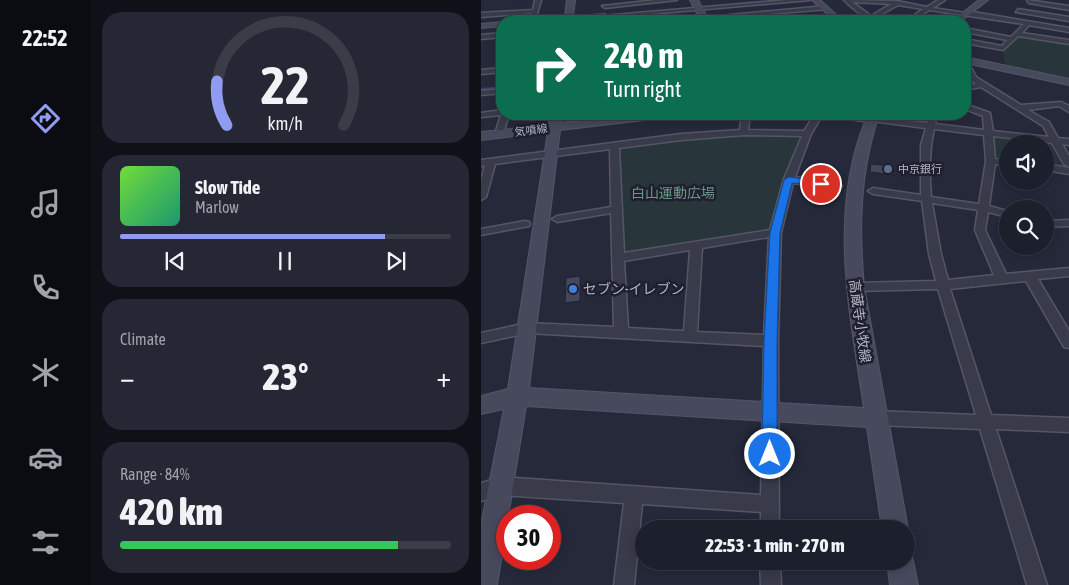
<!DOCTYPE html>
<meta charset="utf-8">
<style>
body{margin:0;font-family:"Asap Condensed","Noto Sans JP",sans-serif;background:#252734;color:#f1f3f6;height:100vh;display:flex;flex-direction:column;font-size:19px;white-space:nowrap}
*{box-sizing:border-box;margin:0}
p{font-size:16px;color:#a0a2a9}
.icon{flex:none;width:28px;height:28px;fill:none;stroke:currentColor;stroke-width:2;stroke-linecap:round;stroke-linejoin:round}
.map{position:relative;flex:1;overflow:hidden}
.sheet{display:flex;flex-direction:column;gap:12px;padding:12px;background:#0f1118;width:391px}
.sheet>*{flex:none}
.banner{position:absolute;left:15px;top:15px;width:475px;height:105px;border-radius:20px;box-shadow:0 2px 12px #0003,0 0 0 1px #3a3d48;background:#0b6e4f;color:#fff;overflow:hidden}
.fabs{position:absolute;left:518px;top:135px;display:grid;gap:10px}
.fabs a{display:grid;place-items:center;width:55px;height:55px;border-radius:50%;background:#1c1f2c;box-shadow:0 2px 12px #0003,0 0 0 1px #3a3d48;font-size:25px}
.speed{position:absolute;left:15px;top:505px;display:flex;gap:10px;font-size:25px;font-weight:700;text-align:center}
.speed>*{display:grid;place-content:center;width:65px;height:65px;border-radius:50%;background:#1c1f2c;box-shadow:0 2px 12px #0003,0 0 0 1px #3a3d48;line-height:1}
.speed .limit{border:8px solid #d22;background:#fff;color:#111}
.pin{position:absolute;display:grid;place-items:center;width:42px;height:42px;color:#fff;margin:-21px;border:2px solid #fff;border-radius:50%;box-shadow:0 1px 5px #0007}
.me{position:absolute;width:55px;margin:-28px;rotate:0deg;stroke-linejoin:round;filter:drop-shadow(0 0 4px #0008)}
.turn{display:flex;align-items:center;gap:18px;height:105px;padding:0 25px;font-size:22px}
.turn .icon{width:65px;height:65px;stroke-width:2.5}
.turn b{display:block;font-size:35px;line-height:42px}
.big{font-size:38px;font-weight:800;line-height:1.1}
.sheet .card{flex:1;display:flex;flex-direction:column;justify-content:center;gap:8px;min-width:0;padding:0 18px;border-radius:20px;background:#252734}
.sheet .dial{align-items:center;gap:0}
.dial svg{height:130px;overflow:visible;fill:none;stroke:#3a3d48;stroke-width:7;stroke-linecap:round;text-anchor:middle}
.dial text{fill:#f1f3f6;stroke:none}
.song{display:flex;align-items:center;gap:15px}
.cover{width:60px;height:60px;border-radius:8px;background:linear-gradient(135deg,hsl(100 70% 55%),hsl(160 70% 35%))}
.played{height:5px;border-radius:2px;background:linear-gradient(90deg,#909cef 80%,#3a3d48 80%)}
.keys{display:flex;justify-content:space-around;direction:ltr}
.heat{display:flex;justify-content:space-between;align-items:center;font-size:28px;direction:ltr}
.charge{height:8px;border-radius:4px;background:linear-gradient(90deg,#34c759 84%,#3a3d48 0)}
.trip{position:absolute;left:154px;top:520px;width:280px;height:50px;border-radius:25px;background:#1c1f2c;box-shadow:0 2px 12px #0003,0 0 0 1px #3a3d48;font-weight:800;line-height:50px;text-align:center}
main{display:flex;flex:1;min-height:0}
.tab-bar{display:flex;flex-direction:column;width:90px;justify-content:space-around;align-items:center;background:#0b0c12;color:#a0a2a9}
.tab-bar .icon{width:35px;height:35px}
.tab-bar .current{color:#909cef}
.tab-bar b{font-size:22px;color:#f1f3f6}
.map>svg:first-child{display:block}
</style>
<main>
<nav class="tab-bar">
<b>22:52</b>
<svg class="icon current" aria-label="directions" viewBox="0 0 24 24"><path d="M12 3l9 9-9 9-9-9zM9 14v-3h6M13 9l2 2-2 2"/></svg>
<svg class="icon" aria-label="music" viewBox="0 0 24 24"><path d="M9 18V5l10-2v13"/><circle cx="6" cy="18" r="3"/><circle cx="16" cy="16" r="3"/></svg>
<svg class="icon" aria-label="phone" viewBox="0 0 24 24"><path d="M5 4h4l2 5-3 2q2 4 5 5l2-3 5 2v4C11 20 4 13 5 4z"/></svg>
<svg class="icon" aria-label="climate" viewBox="0 0 24 24"><path d="M12 3v18M4 7l16 10M4 17L20 7"/></svg>
<svg class="icon" aria-label="car" viewBox="0 0 24 24"><path d="M5 17H2v-5l4-1 3-4h7l3 4 3 1v5h-3M9 17h6M6 11h13"/><circle cx="7" cy="17" r="2"/><circle cx="17" cy="17" r="2"/></svg>
<svg class="icon" aria-label="filters" viewBox="0 0 24 24"><path d="M4 7h16M4 17h16"/><circle cx="9" cy="7" r="2"/><circle cx="15" cy="17" r="2"/></svg>
</nav>
<section class="sheet">
<div class="card dial"><svg viewBox="0 0 100 80">
<path d="M14 69A42 42 0 1 1 86 69"/>
<path d="M14 69A42 42 0 0 1 8 42" stroke="#909cef"/>
<text x="50" y="56" font-size="32" font-weight="700">22</text>
<text x="50" y="72" font-size="11">km/h</text>
</svg></div>
<div class="card">
<div class="song"><i class="cover"></i><div><b>Slow Tide</b><p>Marlow</p></div></div>
<div class="played"></div>
<div class="keys"><svg class="icon" aria-label="previous" viewBox="0 0 24 24"><path d="M18 5L8 12l10 7zM5 5v14"/></svg><svg class="icon" aria-label="pause" viewBox="0 0 24 24"><path d="M8 5v14M16 5v14"/></svg><svg class="icon" aria-label="next" viewBox="0 0 24 24"><path d="M6 5l10 7-10 7zM19 5v14"/></svg></div>
</div>
<div class="card"><p>Climate</p>
<div class="heat"><a>−</a><b class="big">23°</b><a>+</a></div>
</div>
<div class="card"><p>Range · 84%</p><b class="big">420 km</b><div class="charge"></div></div>
</section>
<div class="map">
<svg width="588" height="585" viewBox="0 0 588 585">
<rect width="100%" height="100%" fill="#25293a"/>
<path fill="#28363c" d="M537,35L588,42V78L524,66L522,49Z
M263,135L319,137L303,178L289,229L286,231L146,254L142,252L137,149L200,139Z
M513,136L570,143L587,167L564,166V144H526V161L513,158L511,137Z"/>
<g fill="none" stroke-linecap="round" stroke-linejoin="round">
<path fill="#3a4060" fill-rule="evenodd" d="M21,86V92L0,94V88Z"/>
</g>
<path fill="#44475c" stroke="#202232" d="M390,164L412,166V175L389,172Z
M99,276V301L84,303L85,278Z"/>
<g fill="none" stroke-linecap="round" stroke-linejoin="round">
<defs>
<path id="street" d="M54,0H60L54,21H48L51,13L0,17V13L52,10Z
M175,0H196L124,8L121,6Z
M306,0H329L124,18L121,16Z
M363,0L416,1L446,7L457,0H464L452,8L484,13L486,11L588,28V32L548,25L541,33L588,40V44L537,36L522,50L484,43V39L521,46L526,40L484,32V28L530,37L543,24L448,10L432,21H425L442,9L417,5L394,18L398,21C385,21 372,9 363,0ZM370,1L372,2L410,4L390,16Z
M546,0L588,6V10L548,3Z
M345,6L347,9L206,21H186Z
M537,9L588,17V21L535,12Z
M21,33V37L0,39V35Z
M484,60L487,62L495,77L540,105L580,102L588,106V112L578,106L547,110L568,122L577,138L588,139V145L581,144L588,156V167L583,164L571,143L512,136L514,159L526,160V166L514,164L508,206L526,211V217L507,212L504,230L525,274L588,268V276L557,279L588,331V348L583,347L545,281L469,289L510,415L588,418V432L515,429L566,585H546L499,429L394,425L388,423L386,418L388,413L394,411L495,415L457,289L374,291L368,287L374,283L455,281L448,254L441,201L392,194L387,191L392,188L440,195V145L445,128L390,121H387V117L446,123L448,114H456L454,124L503,130L502,116L484,109V104L509,113L512,131L568,137L562,126L500,87L484,90V86L495,84C487,77 483,70 484,60ZM453,129L503,135L505,161L498,204L450,197C448,174 448,151 453,129ZM451,203L497,210L494,230L513,275L467,280L460,254Z
M21,68V72L0,74V70Z
M21,89V93L0,95V91Z
M21,110V114H28L22,134L18,137L14,134L20,115L0,117V113Z
M261,114H269L267,130L323,131L334,114H342L330,134L314,177L356,183L361,186L356,189L312,183L300,233L297,341L298,529H280V512L161,504L153,585H133L143,503L21,495L0,501V483L21,477L280,495L283,346L46,333L0,343V333L46,323L133,327L130,213L76,222L71,219L76,216L130,207L129,149L14,164L5,197L0,200V180L4,165L0,166V160L200,134L259,130ZM263,135L321,136L303,179L289,230L143,253L138,148L200,140ZM288,237L283,335L216,332L221,248ZM209,250L203,331L147,328L143,261Z
M564,164L588,168V174L564,170Z
M588,220V226L564,227V221Z
M44,221L48,222L49,224L48,226L0,235V229Z
M279,561H299L300,585H280Z"/>
<path id="secondary" d="M86,0H94L92,16L124,14L128,16L124,18L91,21H49L53,19L84,16Z
M209,0H217L228,21H220Z
M331,0H339L362,21H354Z
M498,0H507L480,21H471Z
M21,22V26L0,28V24Z
M484,57L588,79V85L484,63Z
M69,114H80V123L162,114H195L189,117L79,130L48,388L383,408C369,314 347,213 384,122L352,117L346,114H399C394,124 392,135 389,147C378,194 379,240 383,287L427,529L425,534V529H401L386,427L45,406L16,585H0V525L23,409L0,414V396L27,389L67,132L0,140V132L68,125Z
M425,550L429,551L432,561L437,585H409L406,561H425Z"/>
</defs>
<use href="#street" stroke="#545666" stroke-width="3"/>
<use href="#secondary" stroke="#545666" stroke-width="2"/>
<use href="#street" fill="#393b4b" fill-rule="evenodd"/>
<use href="#secondary" fill="#47495d" fill-rule="evenodd"/>
</g>
<path fill="#1a73e8" stroke="#114b97" d="M308,177L340,181L345,184L340,186L311,183L299,233L296,341V454L294,459L289,462L283,459L281,454L283,341L289,233L303,180Z"/>
<circle fill="#5c6f8a" stroke="#1e2030" stroke-width="2" cx="407" cy="169" r="5"/>
<circle fill="#3f7fe0" stroke="#1e2030" stroke-width="2" cx="92" cy="289" r="5"/>
<g text-anchor="middle" stroke-width="5" stroke-linejoin="round" paint-order="stroke">
<g font-size="11" fill="#b4b6c6" stroke="#1e2030">
<text transform="translate(50 130) rotate(-7)" y="4">気噴線</text>
</g>
<g font-size="11" fill="#b4b6c6" stroke="#1e2030" text-anchor="start">
<text x="417" y="173">中京銀行</text>
</g>
<g font-size="14" fill="#6d9581" stroke="#1e2030">
<text x="192" y="198">白山運動広場</text>
</g>
<g font-size="14" fill="#b4b6c6" stroke="#1e2030" text-anchor="start">
<text x="102" y="294">セブン-イレブン</text>
</g>
<g font-size="14" fill="#b4b6c6" stroke="#1e2030">
<text transform="translate(379 321) rotate(82)" y="5">高蔵寺小牧線</text>
</g>
</g>
</svg>
<div class="fabs">
<a><svg class="icon" aria-label="sound" viewBox="0 0 24 24"><path d="M4 9h4l5-4v14l-5-4H4zM17 9q2 3 0 6"/></svg></a>
<a><svg class="icon" aria-label="search" viewBox="0 0 24 24"><circle cx="10" cy="10" r="6"/><path d="M15 15l6 6"/></svg></a>
</div>
<div class="speed"><div class="limit">30</div></div>
<div class="pin" style="left:340px;top:184px;background:#d93025"><svg class="icon" aria-label="arrive" viewBox="0 0 24 24"><path d="M6 21V4h12l-3 4 3 4H6"/></svg></div>
<svg class="me" style="left:289px;top:454px" viewBox="-20 -20 40 40"><circle r="17" fill="#1a73e8" stroke="#fff" stroke-width="3"/><path d="M0-11L8 9 0 5-8 9z" fill="#fff"/></svg>
<div class="trip">22:53 · 1 min · 270 m</div>
<div class="banner">
<div class="turn"><svg class="icon" aria-label="right" viewBox="0 0 24 24"><path d="M7 20v-9h11M14 6l5 5-5 5"/></svg><div><b>240 m</b>Turn right</div></div>
</div>
</div>
</main>
